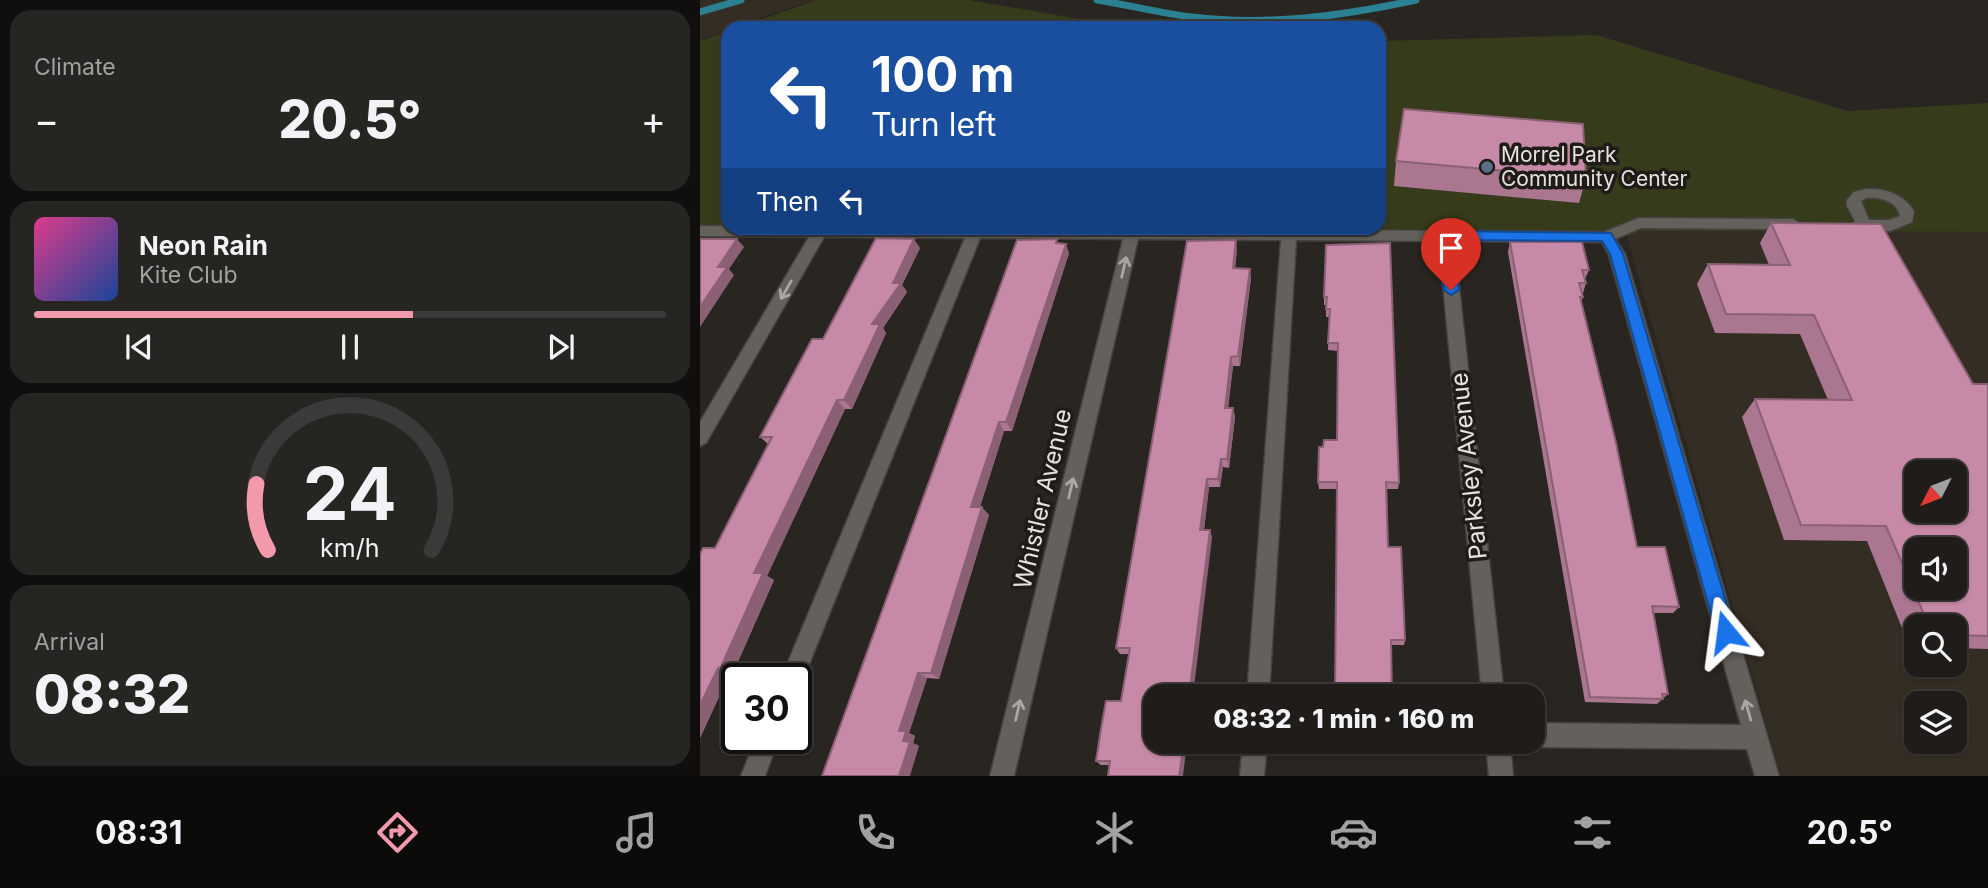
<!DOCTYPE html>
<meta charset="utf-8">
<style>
body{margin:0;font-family:Inter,sans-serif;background:#272522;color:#f1f3f6;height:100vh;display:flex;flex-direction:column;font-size:26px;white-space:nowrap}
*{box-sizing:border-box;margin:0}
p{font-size:23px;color:#a1a1a2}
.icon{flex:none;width:38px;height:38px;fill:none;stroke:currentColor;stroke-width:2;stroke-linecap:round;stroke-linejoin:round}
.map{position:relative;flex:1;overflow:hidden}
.sheet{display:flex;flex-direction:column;gap:10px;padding:10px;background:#110f0e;width:700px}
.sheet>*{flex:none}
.hud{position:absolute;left:21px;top:21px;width:665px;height:214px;border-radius:21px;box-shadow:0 2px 5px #0004,0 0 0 2px #3c3a38;background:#1a4fa0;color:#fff;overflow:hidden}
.needle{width:46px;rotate:228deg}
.tools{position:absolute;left:1204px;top:460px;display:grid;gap:14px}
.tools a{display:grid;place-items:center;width:63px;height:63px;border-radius:14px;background:#1f1c19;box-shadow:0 2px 5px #0004,0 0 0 2px #3c3a38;font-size:35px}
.speed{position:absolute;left:21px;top:663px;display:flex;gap:14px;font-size:35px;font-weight:700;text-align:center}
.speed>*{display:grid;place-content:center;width:91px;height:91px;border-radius:50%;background:#1f1c19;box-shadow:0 2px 5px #0004,0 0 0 2px #3c3a38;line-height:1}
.speed .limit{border:4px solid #111;border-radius:10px;background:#fff;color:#111}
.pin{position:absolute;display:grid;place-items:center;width:60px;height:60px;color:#fff;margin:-72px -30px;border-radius:50% 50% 50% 0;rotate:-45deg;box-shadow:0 0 7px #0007}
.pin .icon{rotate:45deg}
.me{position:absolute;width:77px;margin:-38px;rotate:344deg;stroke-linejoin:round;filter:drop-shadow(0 0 5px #0008)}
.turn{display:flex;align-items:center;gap:24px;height:147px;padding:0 35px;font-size:32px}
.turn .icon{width:91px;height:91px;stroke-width:2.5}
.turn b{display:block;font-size:49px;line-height:60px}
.then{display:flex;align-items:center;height:66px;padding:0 35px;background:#0003;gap:14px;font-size:26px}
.big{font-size:52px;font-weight:800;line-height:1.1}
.sheet .card{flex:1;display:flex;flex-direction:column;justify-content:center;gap:10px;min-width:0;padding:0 24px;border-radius:21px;background:#272522}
.sheet .dial{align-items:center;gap:0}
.dial svg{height:182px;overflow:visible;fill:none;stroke:#3c3a38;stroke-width:7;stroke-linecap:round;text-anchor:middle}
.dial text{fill:#f1f3f6;stroke:none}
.song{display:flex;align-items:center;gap:21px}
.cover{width:84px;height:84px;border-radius:10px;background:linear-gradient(135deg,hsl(330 70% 55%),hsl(220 70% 35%))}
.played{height:7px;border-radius:4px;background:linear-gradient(90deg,#f29aac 60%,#3c3a38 60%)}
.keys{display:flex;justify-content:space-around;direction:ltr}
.heat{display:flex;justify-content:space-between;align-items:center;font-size:38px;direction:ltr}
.trip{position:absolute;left:443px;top:684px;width:402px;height:70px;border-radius:21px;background:#1f1c19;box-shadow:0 2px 5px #0004,0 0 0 2px #3c3a38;font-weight:800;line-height:70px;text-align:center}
.tabs{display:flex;height:112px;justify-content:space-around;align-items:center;background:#0c0b0a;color:#a1a1a2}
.tabs .icon{width:49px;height:49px}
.tabs .selected{color:#f29aac}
.tabs b{font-size:32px;color:#f1f3f6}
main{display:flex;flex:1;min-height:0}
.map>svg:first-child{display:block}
</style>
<main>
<section class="sheet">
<div class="card"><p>Climate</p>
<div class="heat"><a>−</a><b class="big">20.5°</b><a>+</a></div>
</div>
<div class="card">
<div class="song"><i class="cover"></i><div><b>Neon Rain</b><p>Kite Club</p></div></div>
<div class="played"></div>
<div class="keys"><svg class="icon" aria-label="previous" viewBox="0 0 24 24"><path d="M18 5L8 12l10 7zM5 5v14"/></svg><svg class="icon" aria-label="pause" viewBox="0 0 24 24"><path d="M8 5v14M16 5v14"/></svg><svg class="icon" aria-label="next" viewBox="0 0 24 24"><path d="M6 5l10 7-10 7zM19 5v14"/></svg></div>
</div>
<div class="card dial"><svg viewBox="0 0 100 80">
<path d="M14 69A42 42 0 1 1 86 69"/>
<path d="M14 69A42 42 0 0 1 9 40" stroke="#f29aac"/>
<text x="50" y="56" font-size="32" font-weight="700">24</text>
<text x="50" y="72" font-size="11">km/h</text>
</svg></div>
<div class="card"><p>Arrival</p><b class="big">08:32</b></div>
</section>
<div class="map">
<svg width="1288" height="776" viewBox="0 0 1288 776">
<rect width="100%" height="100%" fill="#292521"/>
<path fill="#342d24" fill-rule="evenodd" d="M0,0H114L28,28V30L0,40Z
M925,230L1288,232V776H1081ZM1216,472H1255V511H1216ZM1216,550H1255V588H1216ZM1216,626H1255V665H1216ZM1216,704H1255V742H1216Z"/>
<path fill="#363c1b" d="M116,0H269L431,28H36Z
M28,31V227H0V41Z
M896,35L1148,111L1288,103V232L216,228H679V41Z"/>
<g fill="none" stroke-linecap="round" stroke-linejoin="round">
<path stroke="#2b8092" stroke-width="7" d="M397,0C429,5 460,13 492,17C568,26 642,16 716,0
M0,12L41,0"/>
<defs>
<path id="minor" d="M1166,189C1186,188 1203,194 1214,211L1212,222L1190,231L1154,229L1152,225L1155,221L1147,206V200L1154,192ZM1166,198C1180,197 1197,201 1200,216L1190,220H1169L1161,201Z
M939,218L1093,219L1100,224L1093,229L941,228L915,239L925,254L1079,776H1055L1047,749L833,747L824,742H833V723L1041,725L909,255L902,242L754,241L804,696H782L739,241L596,240L569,696H547L581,240L438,239L314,776H290L423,239L280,238L100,687L96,688V679H81L265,238L124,237L6,443L0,446V422L109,237L0,236V226L904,232Z
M56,738H79L65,776H41Z
M543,742H567L564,776H540Z
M786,742H810L813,776H789Z"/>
</defs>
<use href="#minor" stroke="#44413e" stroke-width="3"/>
<use href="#minor" fill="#64605c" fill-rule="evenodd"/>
</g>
<path fill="#aa7690" d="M696,161L886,178L879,203L694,186Z
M1071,223L1273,384H1288V649L1255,648V626H1216V648H1210L1167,541L1084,540L1042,417L1055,399L1128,400L1100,334L1015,333L997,284L1008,264L1069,265L1060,243Z
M810,242L889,270L885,279L886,283L883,293H881L883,297L881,302L937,547L979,607L973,613H953L968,694L957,704L885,702L808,252Z
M359,244L369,253L312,431H304L280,507L289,515L239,679L227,678L209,733L215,736L213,743L219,746L122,776Z
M626,245L699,483L698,489H687L688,547L705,640L704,645H691L637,489H619L618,482L623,447L637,440L638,351L628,350L629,317H626V305H624V297Z
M220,248L202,285L207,292L183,328L186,333L152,409H145L67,576L74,580L33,673H30L0,738V554L15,548L68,444L60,437L123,339Z
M537,250L535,268L551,278L540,366H533L528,408H533L535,417L529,468L523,467L520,487H509L504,530H510L512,538L410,765H401L396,761L421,701L429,654H420L416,648Z"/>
<path fill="#8b6075" d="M37,239L44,247L29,269L34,275L0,327V307L18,267Z
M214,239L220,248L202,285L207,292L183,328L186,333L152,409L144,400L172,324Z
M536,240L537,250L534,278L533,268Z
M366,244L369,253L312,431L306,422Z
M550,269L551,278L540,366L538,356Z
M531,357L533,366L527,417L525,408Z
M137,400L145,409L67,576L74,580L33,673L21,667L54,573Z
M533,408L535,417L529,468L527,459Z
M299,422L304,431L277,515L271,507Z
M521,459L523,467L520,487L518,479Z
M507,479L509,487L503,538L500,530Z
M282,507L289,515L239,679L231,673Z
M510,530L512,538L493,696H489Z
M18,668L30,673L0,738V705Z
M218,673L227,678L209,733L215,736L213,743L219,746L210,776H199L203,741L199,731Z
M484,742H487L483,776H479Z"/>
<path fill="#c689a7" stroke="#8b6075" stroke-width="2" fill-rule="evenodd" d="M704,109L883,124L886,178L696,161Z
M1071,223L1181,224L1273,384H1288V636L1255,635V626H1229L1186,526L1101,525L1055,399L1152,400L1114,315L1026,314L1008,264L1090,265ZM1216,472H1255V511H1216ZM1216,550H1255V588H1216Z
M176,238L214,239L193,283H201L172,324H180L144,400H137L54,573H63L21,667L18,668L0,705V554L3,548H15L72,437H60L112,339H123Z
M0,239H37L18,267H27L0,307Z
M357,239L356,243L366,244L306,422H299L271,507H282L231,673H218L199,731H206L203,741L210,742L199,776H122L317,240Z
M536,240L533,268L550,269L538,356L531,357L525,408H533L527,459H521L518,479H507L500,530H510L489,696H455V742H484L479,776H408L410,761H396L401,729L406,701H421L430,648H416L487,241Z
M810,242H882L889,270H882L886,283H879L883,297H880L916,443L937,547H965L979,607L952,606L968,694H962L963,699L890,697Z
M690,243L699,483L686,482L688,547H701L705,640H691L692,696H635L637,482H618L619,447H623L624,440H637L638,343H628L630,309H626L627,297H624L626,245Z"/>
<defs><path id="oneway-shaft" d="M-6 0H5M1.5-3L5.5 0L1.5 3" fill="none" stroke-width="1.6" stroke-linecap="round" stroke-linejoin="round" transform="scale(1.75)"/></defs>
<g stroke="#aba8a4">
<use href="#oneway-shaft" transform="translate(424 267) rotate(-77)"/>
<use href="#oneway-shaft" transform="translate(86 290) rotate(120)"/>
<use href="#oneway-shaft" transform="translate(371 488) rotate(-77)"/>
<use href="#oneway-shaft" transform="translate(318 710) rotate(-77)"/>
<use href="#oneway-shaft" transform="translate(1048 710) rotate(-106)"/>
</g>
<path fill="#1a73e8" stroke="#114b97" stroke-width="2" d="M746,231L911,233L923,254L1035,632L1032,639L1026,642L1019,639L1016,632L910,254L902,241L753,240L759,290L751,295L744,290L739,235Z"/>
<circle fill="#5c6f8a" stroke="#1f1c18" stroke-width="2.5" cx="787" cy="167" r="7"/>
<g text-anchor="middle" stroke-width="7" stroke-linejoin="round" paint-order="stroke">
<g font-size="21" fill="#e5e2df" stroke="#1f1c18" text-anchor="start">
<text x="801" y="162">Morrel Park<tspan x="801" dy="24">Community Center</tspan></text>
</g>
<g font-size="24" fill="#e5e2df" stroke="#1f1c18">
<text transform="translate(769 466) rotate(-96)" y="8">Parksley Avenue</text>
<text transform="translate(343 499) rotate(-77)" y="8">Whistler Avenue</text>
</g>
</g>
</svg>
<div class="tools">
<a><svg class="needle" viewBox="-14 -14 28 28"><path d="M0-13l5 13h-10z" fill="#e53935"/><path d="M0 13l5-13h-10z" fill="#a1a1a2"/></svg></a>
<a><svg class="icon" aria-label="sound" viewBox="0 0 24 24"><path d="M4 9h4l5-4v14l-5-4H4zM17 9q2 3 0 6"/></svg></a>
<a><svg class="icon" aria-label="search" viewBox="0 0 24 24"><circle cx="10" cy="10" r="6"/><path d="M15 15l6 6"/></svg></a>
<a><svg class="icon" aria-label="layers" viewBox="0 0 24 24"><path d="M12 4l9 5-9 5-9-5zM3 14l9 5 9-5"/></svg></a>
</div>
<div class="speed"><div class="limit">30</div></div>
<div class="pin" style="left:751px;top:290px;background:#d93025"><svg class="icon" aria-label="arrive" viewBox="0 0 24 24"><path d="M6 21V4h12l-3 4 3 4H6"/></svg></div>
<svg class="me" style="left:1026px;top:632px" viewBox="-20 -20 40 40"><path d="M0-17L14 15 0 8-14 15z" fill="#1a73e8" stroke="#fff" stroke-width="4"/></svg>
<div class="trip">08:32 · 1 min · 160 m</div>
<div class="hud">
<div class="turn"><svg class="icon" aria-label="left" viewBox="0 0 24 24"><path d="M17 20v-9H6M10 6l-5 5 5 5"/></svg><div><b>100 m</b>Turn left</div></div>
<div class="then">Then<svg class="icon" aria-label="left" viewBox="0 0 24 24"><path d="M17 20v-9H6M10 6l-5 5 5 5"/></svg></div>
</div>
</div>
</main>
<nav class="tabs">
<b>08:31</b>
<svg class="icon selected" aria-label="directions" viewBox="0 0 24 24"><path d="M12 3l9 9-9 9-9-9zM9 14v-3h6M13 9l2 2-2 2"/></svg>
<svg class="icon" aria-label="music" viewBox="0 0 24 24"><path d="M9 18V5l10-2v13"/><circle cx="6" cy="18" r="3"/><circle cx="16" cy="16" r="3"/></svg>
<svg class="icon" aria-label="phone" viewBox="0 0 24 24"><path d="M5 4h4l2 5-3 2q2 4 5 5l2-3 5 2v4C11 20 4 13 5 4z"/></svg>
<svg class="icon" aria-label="climate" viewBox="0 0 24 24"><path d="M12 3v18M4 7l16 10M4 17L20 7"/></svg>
<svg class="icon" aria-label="car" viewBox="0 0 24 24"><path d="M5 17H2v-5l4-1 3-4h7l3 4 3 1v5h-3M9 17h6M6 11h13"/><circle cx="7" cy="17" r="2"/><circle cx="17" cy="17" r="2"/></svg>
<svg class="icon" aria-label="filters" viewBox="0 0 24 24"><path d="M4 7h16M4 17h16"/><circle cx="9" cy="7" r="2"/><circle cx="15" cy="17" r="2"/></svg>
<b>20.5°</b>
</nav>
